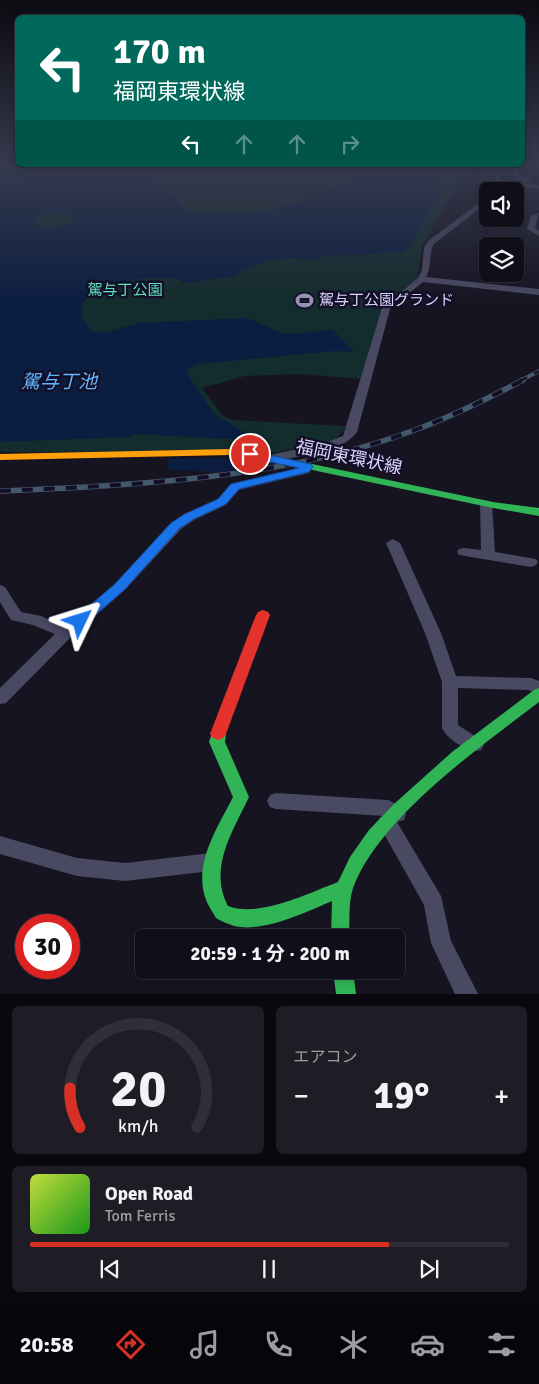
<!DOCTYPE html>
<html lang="ja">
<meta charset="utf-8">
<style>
body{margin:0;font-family:Signika,"Noto Sans JP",sans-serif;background:#1e1d26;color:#f1f3f6;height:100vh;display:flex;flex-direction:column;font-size:19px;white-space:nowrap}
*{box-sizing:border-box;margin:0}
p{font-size:16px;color:#9c9ca2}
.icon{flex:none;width:28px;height:28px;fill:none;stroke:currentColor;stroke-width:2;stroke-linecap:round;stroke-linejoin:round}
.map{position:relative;height:994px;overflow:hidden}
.details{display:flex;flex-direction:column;gap:12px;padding:12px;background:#09080e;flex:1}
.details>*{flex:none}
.top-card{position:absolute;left:15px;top:15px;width:510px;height:152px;border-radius:8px;box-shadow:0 2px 8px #0003,0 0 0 1px #302f38;background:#00695c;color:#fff;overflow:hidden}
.controls{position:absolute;left:479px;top:182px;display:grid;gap:10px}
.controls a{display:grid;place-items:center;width:45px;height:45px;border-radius:8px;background:#100f19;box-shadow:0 2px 8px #0003,0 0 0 1px #302f38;font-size:25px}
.speed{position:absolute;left:15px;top:914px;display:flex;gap:10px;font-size:25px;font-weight:700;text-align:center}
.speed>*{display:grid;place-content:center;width:65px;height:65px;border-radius:50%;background:#100f19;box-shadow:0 2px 8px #0003,0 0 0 1px #302f38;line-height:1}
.speed .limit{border:8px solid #d22;background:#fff;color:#111}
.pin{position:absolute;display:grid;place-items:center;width:42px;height:42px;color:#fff;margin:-21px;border:2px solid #fff;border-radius:50%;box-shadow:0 1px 5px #0007}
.me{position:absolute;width:55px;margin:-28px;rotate:49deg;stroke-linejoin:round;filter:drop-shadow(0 0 4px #0008)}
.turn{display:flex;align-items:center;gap:18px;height:105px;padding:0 15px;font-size:22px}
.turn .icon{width:65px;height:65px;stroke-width:2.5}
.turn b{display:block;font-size:35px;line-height:42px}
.lanes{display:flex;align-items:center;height:48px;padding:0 15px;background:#0003;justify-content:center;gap:25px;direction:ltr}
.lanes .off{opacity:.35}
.big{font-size:38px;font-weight:700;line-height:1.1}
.details .widget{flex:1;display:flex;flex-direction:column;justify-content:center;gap:8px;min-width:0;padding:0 18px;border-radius:8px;background:#1e1d26}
.details .dial{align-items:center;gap:0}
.dial svg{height:130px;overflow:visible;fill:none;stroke:#302f38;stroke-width:7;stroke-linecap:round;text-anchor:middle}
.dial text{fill:#f1f3f6;stroke:none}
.song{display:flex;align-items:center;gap:15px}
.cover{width:60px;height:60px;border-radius:8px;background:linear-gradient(135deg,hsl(70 70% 55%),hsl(120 70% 35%))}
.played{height:5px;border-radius:2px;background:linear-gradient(90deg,#d93025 75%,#302f38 75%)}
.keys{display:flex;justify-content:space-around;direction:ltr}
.heat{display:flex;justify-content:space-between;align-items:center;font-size:28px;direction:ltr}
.details .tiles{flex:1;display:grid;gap:12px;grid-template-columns:1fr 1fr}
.widget:last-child{grid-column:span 2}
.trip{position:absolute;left:135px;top:929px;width:270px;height:50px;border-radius:8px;background:#100f19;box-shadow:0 2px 8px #0003,0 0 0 1px #302f38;font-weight:700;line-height:50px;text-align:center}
.dock{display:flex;height:80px;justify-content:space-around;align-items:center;background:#06060a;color:#9c9ca2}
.dock .icon{width:35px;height:35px}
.dock .selected{color:#d93025}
.dock b{font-size:22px;color:#f1f3f6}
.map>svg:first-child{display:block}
</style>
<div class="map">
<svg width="539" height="994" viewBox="0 0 539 994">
<rect width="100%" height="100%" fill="#161421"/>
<path fill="#132c2d" d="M0,165H466L467,167L422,247L417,279L384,307L364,379L298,374L245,376L202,388L223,416L232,420L347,426L335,440L269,454L0,452Z"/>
<path fill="#0b1e41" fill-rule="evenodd" d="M0,165H199C185,167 168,171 157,180L164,193L171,194L183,208L194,212L207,213L269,211L309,198L314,193L345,185L346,182L333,178L331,175L352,168L353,165H452L453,168L411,246L401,252L355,255H326L318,260L287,258L267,261L240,272L236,276L184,283C175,277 168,278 157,278C126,279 108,282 83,302L81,316L92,332L104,333L139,323L247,318L281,333L299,334L332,329L354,352L335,351L197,364L190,367L187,373L214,414L250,436L245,440L135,434L129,437L0,442ZM57,213L72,215L76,220C64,228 43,233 32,221L42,215Z
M220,458L266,463L222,472L167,470L168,459Z"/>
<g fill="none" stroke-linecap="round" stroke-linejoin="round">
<path fill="#4a4962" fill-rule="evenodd" d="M273,165H279V166L276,168Z
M479,165H486L499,173L501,180L539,185V189L500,184L496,191H490L495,182L494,175Z
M509,165H515L520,177L533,180L530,182L516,180Z
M488,196V202L434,244C428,254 432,267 426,277L539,289V295L423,282L390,309L357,432C343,453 293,457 269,462L265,460L263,458L265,456L325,443L343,436L382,308L418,278L422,270L424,248L428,241Z
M539,213L535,228L539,231V236L527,229L531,216Z
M307,463L313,467L309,473L239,490L226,505L194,520L181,529L125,590L71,637L6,703L0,704V688L55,634L33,625L11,620L0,602V585L5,587L21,612L41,616L64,626L115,584L171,523L184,514L218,499L231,484L284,472L301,467Z
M486,500L492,504L495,552L536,559L538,562L536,565L531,567L459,555L457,552L459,549L464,548L481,550L480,504Z
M393,539L400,543L441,633L456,676L531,678L539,681V695L528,690L458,688V725L481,740L484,745L481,750C469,754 447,739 442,728V682L425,633L386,543Z
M276,793L388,800L404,808L406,814L404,820L397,822L441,896L451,941L478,994H455L431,943L424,905L378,823L380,817L384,816L276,809L270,807L267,801L270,795Z
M0,836L77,858L125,863L211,853L218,856L221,862L218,868L211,871L125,881L77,876L0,854Z"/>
<path fill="#30b455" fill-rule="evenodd" d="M250,451L493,502L539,508V516L493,508L246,456L245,454L246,452Z
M539,688V702C480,747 379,818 353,888C348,904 350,922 349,938H331L332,901C306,912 263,933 234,926C228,924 221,921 216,918C212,911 207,904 205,897C194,862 218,827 233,797L209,742L213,730L218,728L223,730L226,734L225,742L249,797C233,831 208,868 228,906C259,918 309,893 338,882L350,857L369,830L394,804L452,752L534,690Z
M333,970H353L356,994H336Z"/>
<path fill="#ff9f0a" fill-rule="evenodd" d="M230,449L250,451L255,454L250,457L230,455L0,460V454Z"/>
<path fill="#e5322d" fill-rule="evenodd" d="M263,610L268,612L270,615L226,734L223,738L218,740L213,738L210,734L256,615L258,612Z"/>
<defs>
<path id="rail-far1" d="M520,381L539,371"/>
<path id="rail" d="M0,491C138,485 282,479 412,431C451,417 487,399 523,380"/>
</defs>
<use href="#rail-far1" stroke="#43596b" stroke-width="4"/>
<use href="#rail" stroke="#43596b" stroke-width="5.5"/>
<use href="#rail-far1" stroke="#130f26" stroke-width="2.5" stroke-dasharray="8" stroke-linecap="butt"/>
<use href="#rail" stroke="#130f26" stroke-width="4" stroke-dasharray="11" stroke-linecap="butt"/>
</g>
<linearGradient id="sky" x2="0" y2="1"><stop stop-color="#0c0b12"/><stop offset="0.54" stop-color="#363a4e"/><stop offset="1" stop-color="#363a4e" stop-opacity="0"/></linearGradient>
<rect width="539" height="304" fill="url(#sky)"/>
<path fill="#1a73e8" stroke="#114b97" d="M250,451L311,464L313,467L309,472L239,489L226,504L194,519L180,528L124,590L84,625H75L73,621L75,618L115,584L171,523L185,514L218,499L231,484L299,468L246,457L244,454L246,452Z"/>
<defs>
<symbol id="stadium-bare" viewBox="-9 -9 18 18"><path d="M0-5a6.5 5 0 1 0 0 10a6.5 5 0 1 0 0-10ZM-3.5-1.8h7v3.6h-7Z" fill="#9591b1" stroke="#130f26" stroke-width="2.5" paint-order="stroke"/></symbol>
</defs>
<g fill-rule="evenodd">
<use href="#stadium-bare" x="292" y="288" width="25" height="25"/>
</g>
<g text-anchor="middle" stroke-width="5" stroke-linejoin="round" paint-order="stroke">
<g font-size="15" fill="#5fe0c0" stroke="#130f26">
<text x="125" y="295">駕与丁公園</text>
</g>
<g font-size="15" fill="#d9d4ff" stroke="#130f26" text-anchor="start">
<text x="319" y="305">駕与丁公園グランド</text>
</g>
<g font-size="18" fill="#d9d4ff" stroke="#130f26">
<text transform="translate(349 457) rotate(12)" y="6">福岡東環状線</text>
</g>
<g font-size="19" font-style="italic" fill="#62b6ff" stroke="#130f26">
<text x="59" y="388">駕与丁池</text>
</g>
</g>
</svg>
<div class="controls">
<a><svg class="icon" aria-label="sound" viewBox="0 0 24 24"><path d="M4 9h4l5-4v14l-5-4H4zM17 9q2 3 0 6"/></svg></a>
<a><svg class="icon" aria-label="layers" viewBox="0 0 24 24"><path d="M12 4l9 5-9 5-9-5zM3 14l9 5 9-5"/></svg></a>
</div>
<div class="speed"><div class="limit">30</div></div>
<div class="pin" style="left:250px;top:454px;background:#d93025"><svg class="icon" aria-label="arrive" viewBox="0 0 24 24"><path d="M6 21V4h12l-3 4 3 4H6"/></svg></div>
<svg class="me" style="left:80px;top:621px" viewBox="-20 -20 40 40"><path d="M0-17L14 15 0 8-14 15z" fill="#1a73e8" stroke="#fff" stroke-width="4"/></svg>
<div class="trip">20:59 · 1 分 · 200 m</div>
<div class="top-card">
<div class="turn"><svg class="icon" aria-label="left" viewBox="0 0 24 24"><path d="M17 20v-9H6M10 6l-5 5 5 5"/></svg><div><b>170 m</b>福岡東環状線</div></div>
<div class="lanes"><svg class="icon" aria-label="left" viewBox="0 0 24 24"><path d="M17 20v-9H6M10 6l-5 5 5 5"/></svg><svg class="icon off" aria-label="ahead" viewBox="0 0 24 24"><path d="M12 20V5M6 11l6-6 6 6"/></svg><svg class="icon off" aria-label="ahead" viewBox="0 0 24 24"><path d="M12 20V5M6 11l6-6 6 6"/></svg><svg class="icon off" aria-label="right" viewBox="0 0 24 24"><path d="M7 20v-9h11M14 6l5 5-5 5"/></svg></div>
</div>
</div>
<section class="details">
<div class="tiles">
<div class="widget dial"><svg viewBox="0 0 100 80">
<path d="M14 69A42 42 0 1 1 86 69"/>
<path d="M14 69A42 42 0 0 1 8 45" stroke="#d93025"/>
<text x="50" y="56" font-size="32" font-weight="700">20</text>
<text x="50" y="72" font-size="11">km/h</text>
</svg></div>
<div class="widget"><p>エアコン</p>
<div class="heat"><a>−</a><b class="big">19°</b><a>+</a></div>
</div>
<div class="widget">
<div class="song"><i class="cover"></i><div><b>Open Road</b><p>Tom Ferris</p></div></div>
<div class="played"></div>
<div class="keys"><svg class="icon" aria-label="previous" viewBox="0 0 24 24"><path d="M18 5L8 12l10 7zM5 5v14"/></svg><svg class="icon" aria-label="pause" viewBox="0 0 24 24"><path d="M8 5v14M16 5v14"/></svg><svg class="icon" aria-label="next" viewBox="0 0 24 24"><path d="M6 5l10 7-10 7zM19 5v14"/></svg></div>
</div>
</div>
</section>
<nav class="dock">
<b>20:58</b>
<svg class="icon selected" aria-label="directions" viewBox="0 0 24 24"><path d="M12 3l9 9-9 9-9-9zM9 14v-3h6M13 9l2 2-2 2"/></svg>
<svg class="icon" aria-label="music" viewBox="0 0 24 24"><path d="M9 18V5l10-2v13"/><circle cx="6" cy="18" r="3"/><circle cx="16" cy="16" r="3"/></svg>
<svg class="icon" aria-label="phone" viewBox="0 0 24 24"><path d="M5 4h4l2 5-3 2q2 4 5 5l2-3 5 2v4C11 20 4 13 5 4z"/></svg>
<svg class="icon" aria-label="climate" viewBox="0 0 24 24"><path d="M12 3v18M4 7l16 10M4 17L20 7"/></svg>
<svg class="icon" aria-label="car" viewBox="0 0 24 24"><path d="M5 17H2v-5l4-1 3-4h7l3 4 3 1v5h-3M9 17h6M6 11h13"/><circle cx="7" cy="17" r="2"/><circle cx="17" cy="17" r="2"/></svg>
<svg class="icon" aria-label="filters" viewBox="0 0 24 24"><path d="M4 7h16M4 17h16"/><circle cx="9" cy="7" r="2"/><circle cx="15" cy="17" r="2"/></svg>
</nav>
